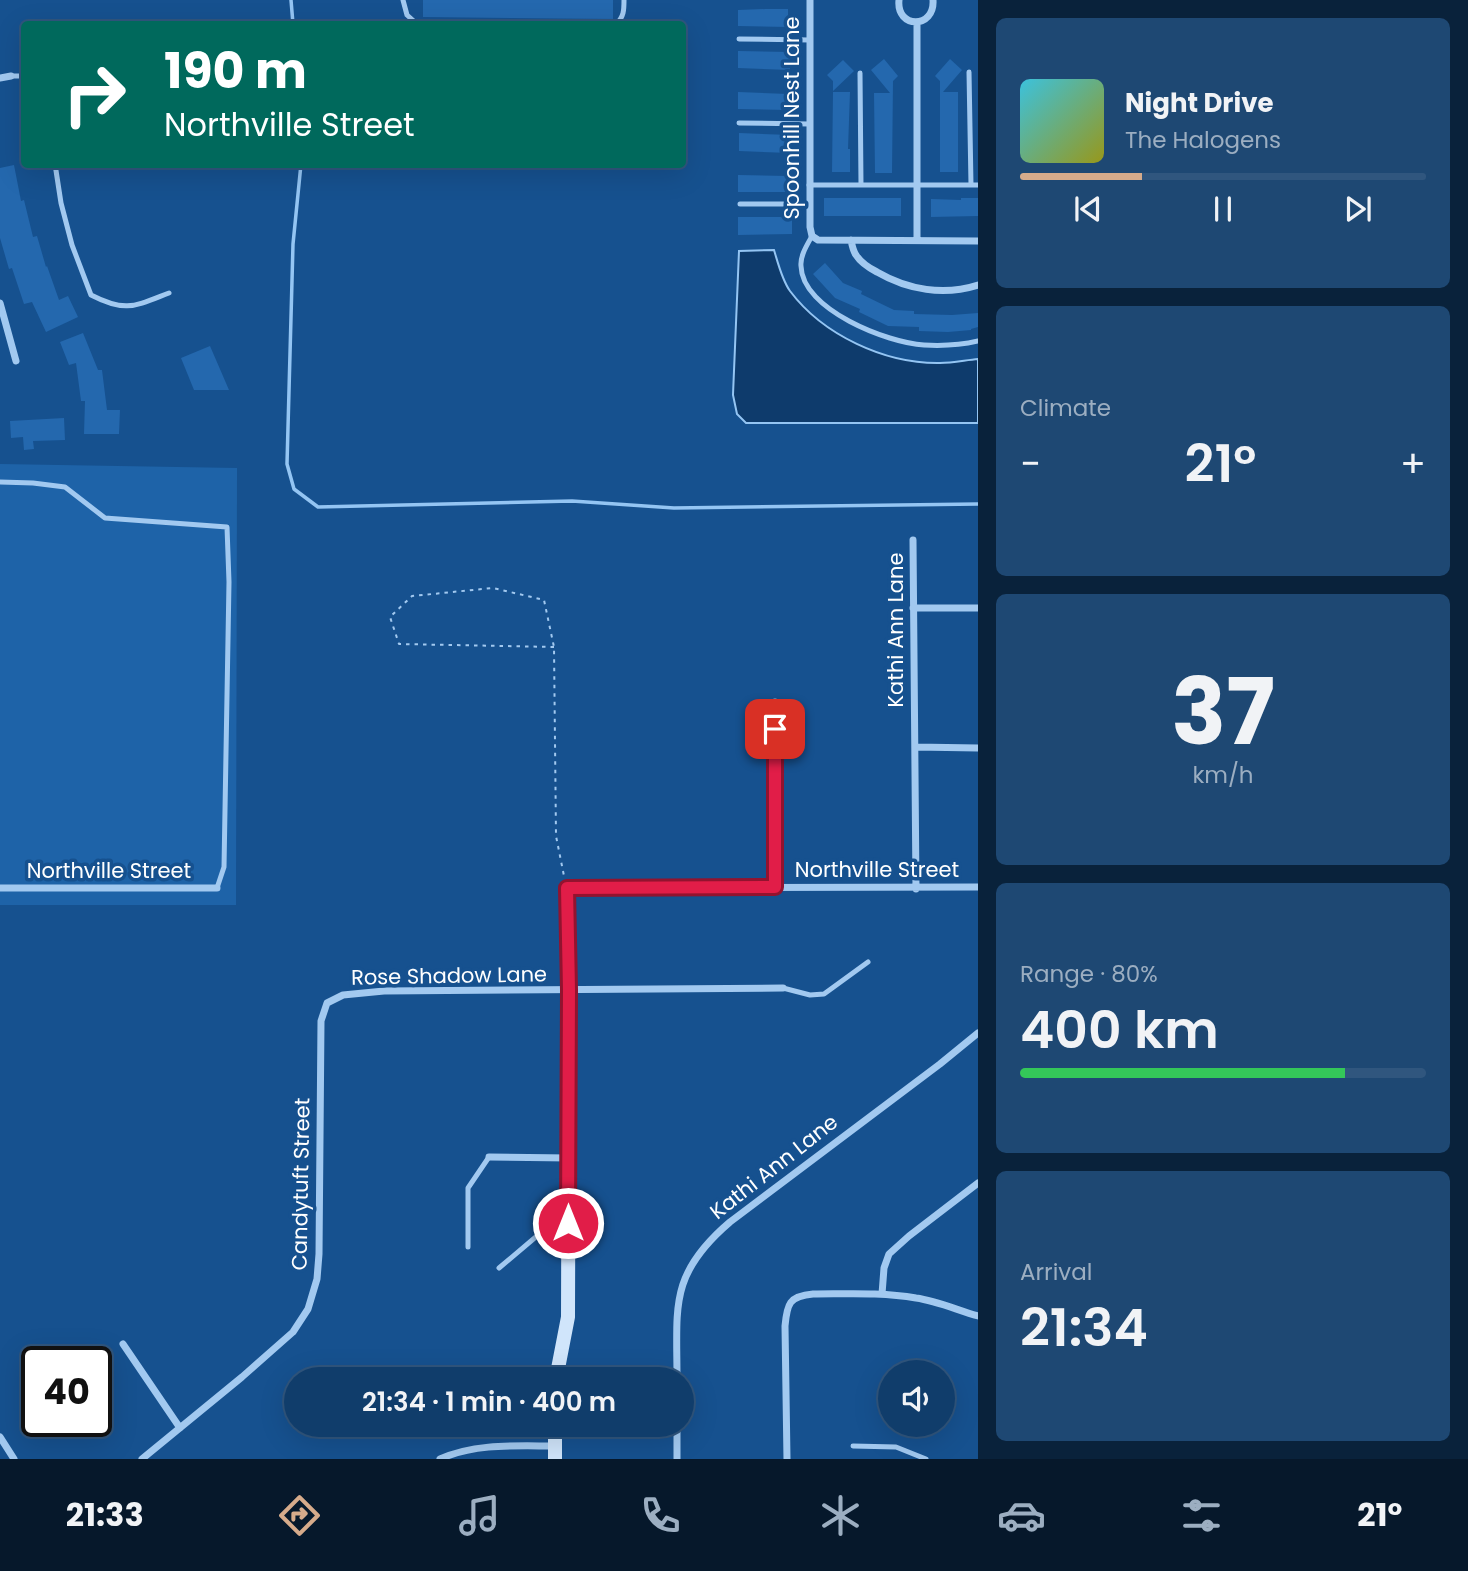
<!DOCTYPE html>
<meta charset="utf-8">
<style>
body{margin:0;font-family:Poppins,sans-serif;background:#1e4873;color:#f1f3f6;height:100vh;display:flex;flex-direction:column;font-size:26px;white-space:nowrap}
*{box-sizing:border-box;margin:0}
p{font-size:23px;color:#9caec1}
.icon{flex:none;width:38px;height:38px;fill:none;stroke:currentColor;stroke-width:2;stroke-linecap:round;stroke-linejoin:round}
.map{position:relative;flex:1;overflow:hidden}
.sheet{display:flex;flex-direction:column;gap:18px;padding:18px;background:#09223b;width:490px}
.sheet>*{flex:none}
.guide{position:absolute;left:21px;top:21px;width:665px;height:147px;border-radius:7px;box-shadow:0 7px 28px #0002,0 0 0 2px #30567e;background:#00695c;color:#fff;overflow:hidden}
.fabs{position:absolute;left:878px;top:1360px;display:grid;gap:14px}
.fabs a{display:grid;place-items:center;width:77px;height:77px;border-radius:50%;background:#103d6b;box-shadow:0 7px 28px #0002,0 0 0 2px #30567e;font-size:35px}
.speed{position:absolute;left:21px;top:1346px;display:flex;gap:14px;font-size:35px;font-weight:700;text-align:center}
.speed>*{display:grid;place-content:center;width:91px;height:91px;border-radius:50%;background:#103d6b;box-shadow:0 7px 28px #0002,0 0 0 2px #30567e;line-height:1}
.speed .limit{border:4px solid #111;border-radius:10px;background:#fff;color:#111}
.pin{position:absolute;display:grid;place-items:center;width:60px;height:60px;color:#fff;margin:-30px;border-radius:14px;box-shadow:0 4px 10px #0006}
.me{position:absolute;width:77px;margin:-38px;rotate:0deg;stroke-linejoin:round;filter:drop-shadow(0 0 5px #0008)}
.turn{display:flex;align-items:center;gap:24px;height:147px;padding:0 28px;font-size:32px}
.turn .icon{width:91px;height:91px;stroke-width:2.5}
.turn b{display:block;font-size:49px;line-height:60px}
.big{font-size:52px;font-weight:600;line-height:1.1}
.sheet .tile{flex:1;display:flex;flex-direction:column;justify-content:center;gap:10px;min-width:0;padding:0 24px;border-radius:10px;background:#1e4873}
.sheet .dial{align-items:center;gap:0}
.dial b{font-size:91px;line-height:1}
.song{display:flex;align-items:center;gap:21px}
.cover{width:84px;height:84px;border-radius:10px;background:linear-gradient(135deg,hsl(190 70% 55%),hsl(60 70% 35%))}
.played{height:7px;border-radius:4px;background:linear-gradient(90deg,#d6ab8b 30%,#30567e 30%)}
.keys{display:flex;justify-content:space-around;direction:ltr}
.heat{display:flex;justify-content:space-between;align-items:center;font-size:38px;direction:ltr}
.charge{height:10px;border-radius:5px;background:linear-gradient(90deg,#34c759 80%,#30567e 0)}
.trip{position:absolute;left:284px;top:1367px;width:410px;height:70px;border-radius:35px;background:#103d6b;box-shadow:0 7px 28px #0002,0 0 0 2px #30567e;font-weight:600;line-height:70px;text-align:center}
.tab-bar{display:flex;height:112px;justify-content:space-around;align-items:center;background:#06182b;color:#9caec1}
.tab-bar .icon{width:49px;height:49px}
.tab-bar .on{color:#d6ab8b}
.tab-bar b{font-size:32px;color:#f1f3f6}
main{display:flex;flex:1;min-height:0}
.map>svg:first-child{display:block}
</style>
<main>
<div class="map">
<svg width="978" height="1459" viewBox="0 0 978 1459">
<rect width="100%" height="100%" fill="#16518f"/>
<path fill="#1e63a8" d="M0,464L237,468L236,905H0Z"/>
<path fill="#0e3b6c" stroke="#94c5f3" stroke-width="2" d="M774,250C778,263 782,280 790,291C823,335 885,364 940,363C953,363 966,360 978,359V423H746L737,414L733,395L739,251Z"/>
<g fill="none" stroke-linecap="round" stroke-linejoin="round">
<path stroke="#94c5f3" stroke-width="3.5" d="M291,0L293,24
M301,164L293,244L287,464L294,489L318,507L572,501L674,508L978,504"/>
</g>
<path fill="#2468ae" d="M423,0H613V19L423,17Z
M766,9H788V27L738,26V10Z
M738,51L790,52V70L738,68Z
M884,59L898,76L893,81L892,173H875L874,93H890L871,70Z
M950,59L962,70L943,92H958V172H940V81L935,76Z
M843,60L854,71L833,91V81L827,75Z
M738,92L788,94V110L738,109Z
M833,92H850L848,149H850V172H832Z
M739,133L790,135V153L739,151Z
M14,165L21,201L24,200L33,237L37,236L46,267L47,266L59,300L68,296L78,317L46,332L32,302L24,304L12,268L9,269L0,238V168Z
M738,175L788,176L789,192H738Z
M824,198H901V216H824Z
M961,198H978V216L931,217V199L961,200Z
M738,217H792V234L738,235Z
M825,263L843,283L862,291L861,294L894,310L914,311V314L952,315L978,313V327L971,329V330L948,332L919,331V327L888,326L859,312L860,309L835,298L813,274Z
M83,333L98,370H102L107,410H120L119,434H84L85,401H81L76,363L69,365L60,342Z
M210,346L229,390H194L181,358Z
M64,418L65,440L33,441L34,449L24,450L23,437L11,438L10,421Z"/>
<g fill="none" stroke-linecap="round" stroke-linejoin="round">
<path stroke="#a2c9f0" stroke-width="2" stroke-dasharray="3.5 5" stroke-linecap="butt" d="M554,647L399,644L390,617L412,596L493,588L544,600L554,647L556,836L564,876"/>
<path stroke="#a2c9f0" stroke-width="5" d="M403,0L407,15L417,24
M616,24C624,17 624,10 624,0
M739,39L810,40
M969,72L971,185
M860,73L861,185
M11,76H24
M739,123L809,124
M55,164L61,203L72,245L91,295C126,313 135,306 169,293
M809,185H978
M740,204H809
M812,236C807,245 800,256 801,266C802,310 888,343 924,345C942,346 961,345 978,341
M0,482L33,483L65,487L105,518L227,527L229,582L224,867L217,888
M783,988L810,995L824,994L868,962
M468,1247V1188L489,1157
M499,1268L544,1230L565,1223
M853,1446L896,1447L926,1459"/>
<path stroke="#a2c9f0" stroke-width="7" d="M810,0V227L812,236L818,240L978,241
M899,0C896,29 935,29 933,0
M917,22V240
M0,78L11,76
M851,240C852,245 853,251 856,255C861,263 869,268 877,272C908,290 944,296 978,285
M0,303L16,361
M913,540L916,889
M913,608H978
M915,747L978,748
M775,887V702
M0,888H217
M568,888L978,887
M489,1157L569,1158
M882,1294L884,1268L889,1254L909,1236L978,1183
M123,1344L180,1428
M677,1379C677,1306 669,1274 730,1222L940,1064L978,1033
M0,1437L14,1459
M142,1459L242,1377L293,1332L308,1309L317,1279L319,1254L321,1021L327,1003L343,995L384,991L783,988
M440,1459C475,1443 517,1446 555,1446
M677,1459V1424
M787,1459L785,1326C787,1304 789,1296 813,1294C847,1294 882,1292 916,1298C937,1301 957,1310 978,1316"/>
<path stroke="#d0e5fb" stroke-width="14" d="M556,1379L568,1317L569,990L567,888
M555,1459V1424"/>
</g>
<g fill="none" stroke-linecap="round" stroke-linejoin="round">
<defs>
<path id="route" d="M568,1223L569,990L567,888L775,887V729"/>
</defs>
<use href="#route" stroke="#92132f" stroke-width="18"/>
<use href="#route" stroke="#e11d48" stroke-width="12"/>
</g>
<g text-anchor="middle" stroke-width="7" stroke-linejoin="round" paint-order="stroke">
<g font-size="21" fill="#fff" stroke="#16518f">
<text transform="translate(792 118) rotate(-90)" y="7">Spoonhill Nest Lane</text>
<text transform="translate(896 630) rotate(-90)" y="7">Kathi Ann Lane</text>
<text x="877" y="877">Northville Street</text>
<text x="109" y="878">Northville Street</text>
<text transform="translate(449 976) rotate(-1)" y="7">Rose Shadow Lane</text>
<text transform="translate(774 1167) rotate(-38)" y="7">Kathi Ann Lane</text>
<text transform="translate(301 1184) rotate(-89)" y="7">Candytuft Street</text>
</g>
</g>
</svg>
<div class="fabs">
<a><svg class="icon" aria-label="sound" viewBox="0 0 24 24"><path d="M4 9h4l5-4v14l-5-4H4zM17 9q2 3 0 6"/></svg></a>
</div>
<div class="speed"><div class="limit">40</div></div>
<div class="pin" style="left:775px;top:729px;background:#d93025"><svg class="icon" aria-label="arrive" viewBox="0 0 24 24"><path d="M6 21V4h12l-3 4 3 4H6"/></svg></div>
<svg class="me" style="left:568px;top:1223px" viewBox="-20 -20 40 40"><circle r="17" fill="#e11d48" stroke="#fff" stroke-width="3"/><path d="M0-11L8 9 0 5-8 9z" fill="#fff"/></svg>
<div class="trip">21:34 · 1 min · 400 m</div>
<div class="guide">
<div class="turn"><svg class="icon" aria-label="right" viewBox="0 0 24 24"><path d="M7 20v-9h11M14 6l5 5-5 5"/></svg><div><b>190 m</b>Northville Street</div></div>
</div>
</div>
<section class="sheet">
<div class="tile">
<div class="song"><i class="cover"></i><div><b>Night Drive</b><p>The Halogens</p></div></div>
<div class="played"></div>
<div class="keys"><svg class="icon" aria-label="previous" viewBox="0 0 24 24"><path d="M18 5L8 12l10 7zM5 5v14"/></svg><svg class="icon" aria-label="pause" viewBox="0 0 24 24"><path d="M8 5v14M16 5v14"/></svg><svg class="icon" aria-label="next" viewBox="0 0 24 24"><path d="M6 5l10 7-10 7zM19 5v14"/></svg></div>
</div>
<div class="tile"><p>Climate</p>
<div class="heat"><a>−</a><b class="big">21°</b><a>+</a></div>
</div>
<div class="tile dial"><b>37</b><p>km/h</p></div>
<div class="tile"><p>Range · 80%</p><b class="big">400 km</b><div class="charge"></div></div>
<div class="tile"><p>Arrival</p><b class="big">21:34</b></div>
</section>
</main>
<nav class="tab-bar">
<b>21:33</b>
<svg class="icon on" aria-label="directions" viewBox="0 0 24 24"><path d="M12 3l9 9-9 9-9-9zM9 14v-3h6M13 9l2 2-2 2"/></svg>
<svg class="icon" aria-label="music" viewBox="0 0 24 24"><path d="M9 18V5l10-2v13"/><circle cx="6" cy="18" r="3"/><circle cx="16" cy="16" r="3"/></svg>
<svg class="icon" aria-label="phone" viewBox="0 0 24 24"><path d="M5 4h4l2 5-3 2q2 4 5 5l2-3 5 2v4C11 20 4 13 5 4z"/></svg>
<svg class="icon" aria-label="climate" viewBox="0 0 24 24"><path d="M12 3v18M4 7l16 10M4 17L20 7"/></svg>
<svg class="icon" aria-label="car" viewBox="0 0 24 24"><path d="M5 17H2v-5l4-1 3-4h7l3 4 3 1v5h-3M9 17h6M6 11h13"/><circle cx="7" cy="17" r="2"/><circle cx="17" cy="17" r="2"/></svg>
<svg class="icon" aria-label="filters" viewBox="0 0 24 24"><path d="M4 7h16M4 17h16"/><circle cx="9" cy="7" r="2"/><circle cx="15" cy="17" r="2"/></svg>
<b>21°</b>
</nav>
